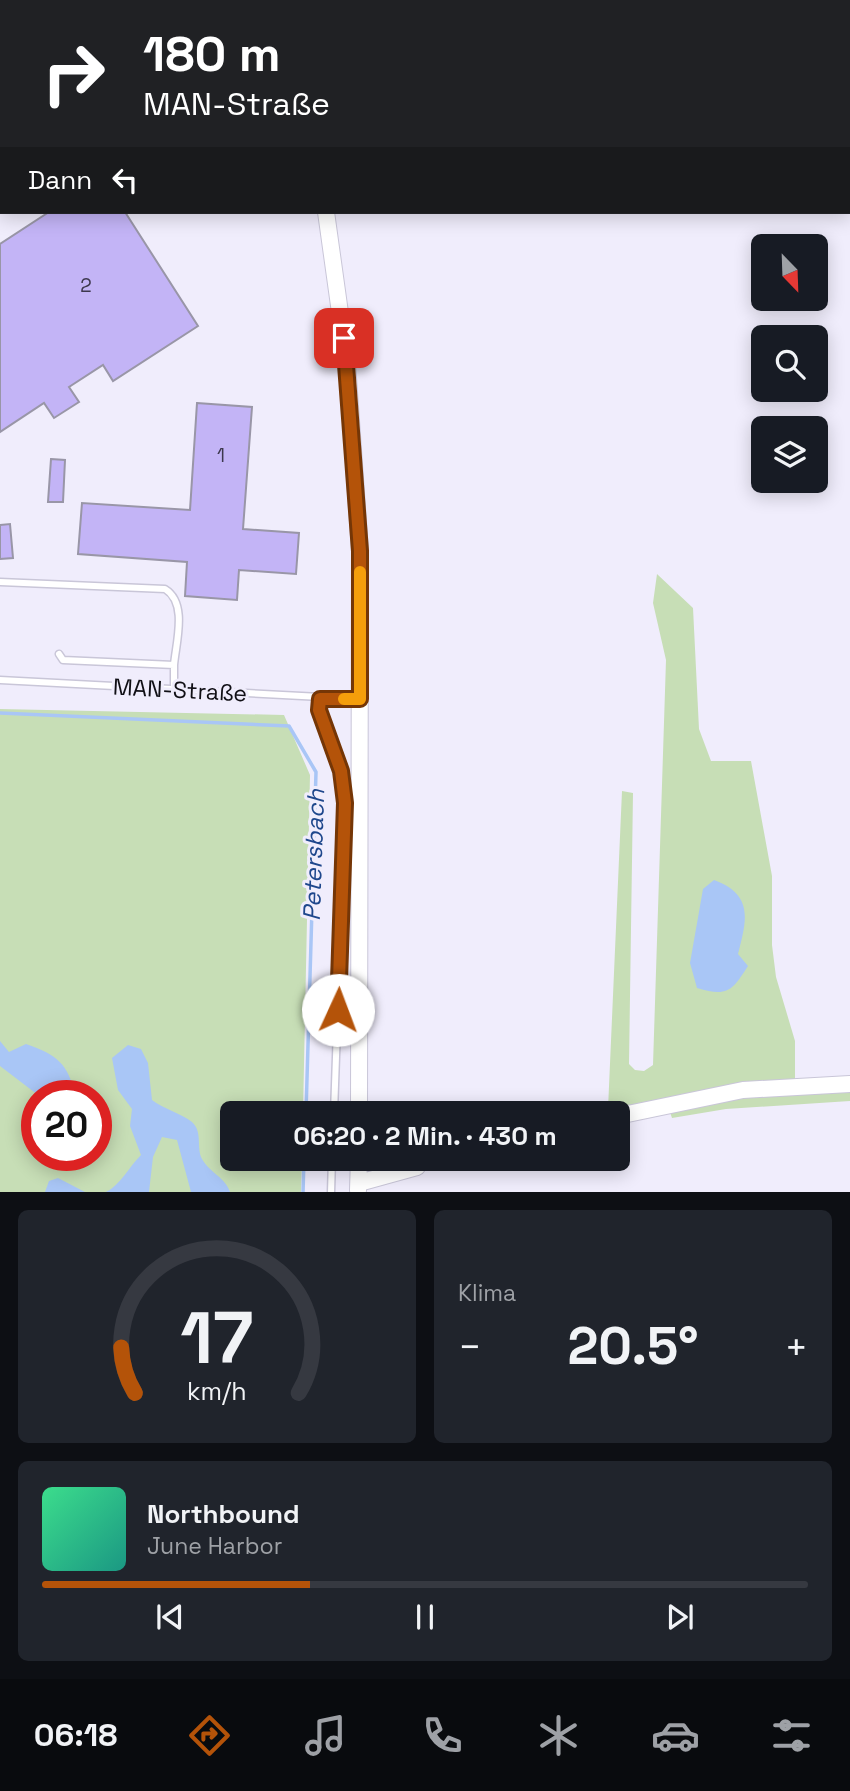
<!DOCTYPE html>
<html lang="de">
<meta charset="utf-8">
<style>
body{margin:0;font-family:"Space Grotesk",sans-serif;background:#20242c;color:#f1f3f6;height:100vh;display:flex;flex-direction:column;font-size:26px;white-space:nowrap}
*{box-sizing:border-box;margin:0}
p{font-size:23px;color:#9ea1a6}
.icon{flex:none;width:38px;height:38px;fill:none;stroke:currentColor;stroke-width:2;stroke-linecap:round;stroke-linejoin:round}
.map{position:relative;height:1192px;overflow:hidden}
.side{display:flex;flex-direction:column;gap:18px;padding:18px;background:#0d0f14;flex:1}
.side>*{flex:none}
.top-card{position:absolute;left:0px;top:0px;width:850px;height:214px;box-shadow:0 4px 18px #0003;background:#202124;color:#fff;overflow:hidden}
.needle{width:46px;rotate:157deg}
.fabs{position:absolute;left:751px;top:234px;display:grid;gap:14px}
.fabs a{display:grid;place-items:center;width:77px;height:77px;border-radius:10px;background:#171b24;box-shadow:0 4px 18px #0003;font-size:35px}
.speed{position:absolute;left:21px;top:1080px;display:flex;gap:14px;font-size:35px;font-weight:700;text-align:center}
.speed>*{display:grid;place-content:center;width:91px;height:91px;border-radius:50%;background:#171b24;box-shadow:0 4px 18px #0003;line-height:1}
.speed .limit{border:10px solid #d22;background:#fff;color:#111}
.pin{position:absolute;display:grid;place-items:center;width:60px;height:60px;color:#fff;margin:-30px;border-radius:14px;box-shadow:0 4px 10px #0006}
.me{position:absolute;width:77px;margin:-38px;rotate:2deg;stroke-linejoin:round;filter:drop-shadow(0 0 5px #0008)}
.turn{display:flex;align-items:center;gap:24px;height:147px;padding:0 28px;font-size:32px}
.turn .icon{width:91px;height:91px;stroke-width:2.5}
.turn b{display:block;font-size:49px;line-height:60px}
.then{display:flex;align-items:center;height:66px;padding:0 28px;background:#0003;gap:14px;font-size:26px}
.big{font-size:52px;font-weight:700;line-height:1.1}
.side .tile{flex:1;display:flex;flex-direction:column;justify-content:center;gap:10px;min-width:0;padding:0 24px;border-radius:10px;background:#20242c}
.side .dial{align-items:center;gap:0}
.dial svg{height:182px;overflow:visible;fill:none;stroke:#363941;stroke-width:7;stroke-linecap:round;text-anchor:middle}
.dial text{fill:#f1f3f6;stroke:none}
.song{display:flex;align-items:center;gap:21px}
.cover{width:84px;height:84px;border-radius:10px;background:linear-gradient(135deg,hsl(150 70% 55%),hsl(170 70% 35%))}
.played{height:7px;border-radius:4px;background:linear-gradient(90deg,#b45309 35%,#363941 35%)}
.keys{display:flex;justify-content:space-around;direction:ltr}
.heat{display:flex;justify-content:space-between;align-items:center;font-size:38px;direction:ltr}
.side .tiles{flex:1;display:grid;gap:18px;grid-template-columns:1fr 1fr}
.tile:last-child{grid-column:span 2}
.trip{position:absolute;left:220px;top:1101px;width:410px;height:70px;border-radius:10px;background:#171b24;box-shadow:0 4px 18px #0003;font-weight:700;line-height:70px;text-align:center}
.tab-bar{display:flex;height:112px;justify-content:space-around;align-items:center;background:#090b0e;color:#9ea1a6}
.tab-bar .icon{width:49px;height:49px}
.tab-bar .current{color:#b45309}
.tab-bar b{font-size:32px;color:#f1f3f6}
.map>svg:first-child{display:block}
</style>
<div class="map">
<svg width="850" height="1193" viewBox="0 0 850 1193">
<rect width="100%" height="100%" fill="#f0edfc"/>
<path fill="#c7deb6" fill-rule="evenodd" d="M657,574L693,608L699,729L711,761H751L772,876V945L776,977L795,1041V1079L608,1109L622,791L633,793L629,1064L635,1070L644,1071L653,1065L666,660L653,603Z
M0,709L284,715L310,775L303,1113H233V1158L302,1159L301,1192L0,1193ZM37,1096H96V1155H37Z
M850,1091V1101L726,1109L672,1118L669,1109L722,1099Z"/>
<path fill="#a9c6f6" d="M714,880C755,895 746,922 738,954L748,966C733,989 729,998 697,988L690,963L703,889Z
M0,1041L9,1052L26,1044C57,1055 68,1063 75,1095H38L0,1066Z
M128,1045L141,1049L148,1063L152,1100C164,1109 180,1113 192,1122C203,1132 196,1147 202,1159C210,1173 225,1177 230,1192H191L177,1140L162,1137L153,1157L149,1192H106C120,1185 129,1167 141,1155L130,1126L132,1109L118,1090L112,1058Z
M58,1178L85,1192H45L49,1181Z"/>
<g fill="none" stroke-linecap="round" stroke-linejoin="round">
<path stroke="#a9c6f6" stroke-width="3.5" d="M0,713L289,726L316,772L306,1113
M303,1193L304,1158"/>
</g>
<path fill="#c3b4f6" stroke="#9996a7" stroke-width="2" d="M49,212H125L198,326L113,381L103,365L69,387L79,402L54,418L44,403L0,432V244Z
M197,403L252,407L243,529L299,533L296,574L239,570L237,600L185,596L187,562L78,554L82,503L190,510Z
M51,459L65,460L63,502H48Z
M10,524L13,558L0,559V525Z"/>
<g fill="none" stroke-linecap="round" stroke-linejoin="round">
<defs>
<path id="service" d="M0,582L165,589C188,603 176,642 174,665
M59,654L63,660L174,665V690
M0,680L359,699
M320,699L319,710L341,770L345,803L334,1113
M331,1193L332,1158"/>
<path id="tertiary" d="M280,0V2
M326,212L347,363L360,551L359,1113
M618,1116L743,1090L850,1084
M372,1158L433,1162L458,1158
M359,1183L417,1167
M358,1190L359,1158"/>
<path id="primary" d="M166,2L169,0
M0,128L2,127"/>
</defs>
<use href="#service" stroke="#c9c6d8" stroke-width="9"/>
<use href="#tertiary" stroke="#c9c6d8" stroke-width="18"/>
<use href="#primary" stroke="#c9c6d8" stroke-width="22"/>
<use href="#service" stroke="#fff" stroke-width="6"/>
<use href="#tertiary" stroke="#fff" stroke-width="16"/>
<use href="#primary" stroke="#fff" stroke-width="19"/>
</g>
<g fill="none" stroke-linecap="round" stroke-linejoin="round">
<defs>
<path id="route" d="M338,1010L345,803L341,771L319,710L320,699H360V551L344,338"/>
</defs>
<use href="#route" stroke="#753606" stroke-width="18"/>
<use href="#route" stroke="#b45309" stroke-width="12"/>
<path stroke="#f59e0b" stroke-width="12" d="M344,699H360V572"/>
</g>
<g text-anchor="middle" stroke-width="6" stroke-linejoin="round" paint-order="stroke">
<g font-size="19" fill="#3d384d">
<text x="86" y="292">2</text>
<text x="221" y="462">1</text>
</g>
<g font-size="23" fill="#100f15" stroke="#f0edfc">
<text transform="translate(180 690) rotate(3)" y="8">MAN-Straße</text>
</g>
<g font-size="24" font-style="italic" fill="#1e478c" stroke="#f0edfc">
<text transform="translate(314 855) rotate(-88)" y="8">Petersbach</text>
</g>
</g>
</svg>
<div class="fabs">
<a><svg class="needle" viewBox="-14 -14 28 28"><path d="M0-13l5 13h-10z" fill="#e53935"/><path d="M0 13l5-13h-10z" fill="#9ea1a6"/></svg></a>
<a><svg class="icon" aria-label="search" viewBox="0 0 24 24"><circle cx="10" cy="10" r="6"/><path d="M15 15l6 6"/></svg></a>
<a><svg class="icon" aria-label="layers" viewBox="0 0 24 24"><path d="M12 4l9 5-9 5-9-5zM3 14l9 5 9-5"/></svg></a>
</div>
<div class="speed"><div class="limit">20</div></div>
<div class="pin" style="left:344px;top:338px;background:#d93025"><svg class="icon" aria-label="arrive" viewBox="0 0 24 24"><path d="M6 21V4h12l-3 4 3 4H6"/></svg></div>
<svg class="me" style="left:338px;top:1010px" viewBox="-20 -20 40 40"><circle r="19" fill="#fff"/><path d="M0-13L10 11 0 6-10 11z" fill="#b45309"/></svg>
<div class="trip">06:20 · 2 Min. · 430 m</div>
<div class="top-card">
<div class="turn"><svg class="icon" aria-label="right" viewBox="0 0 24 24"><path d="M7 20v-9h11M14 6l5 5-5 5"/></svg><div><b>180 m</b>MAN-Straße</div></div>
<div class="then">Dann<svg class="icon" aria-label="left" viewBox="0 0 24 24"><path d="M17 20v-9H6M10 6l-5 5 5 5"/></svg></div>
</div>
</div>
<section class="side">
<div class="tiles">
<div class="tile dial"><svg viewBox="0 0 100 80">
<path d="M14 69A42 42 0 1 1 86 69"/>
<path d="M14 69A42 42 0 0 1 8 49" stroke="#b45309"/>
<text x="50" y="56" font-size="32" font-weight="700">17</text>
<text x="50" y="72" font-size="11">km/h</text>
</svg></div>
<div class="tile"><p>Klima</p>
<div class="heat"><a>−</a><b class="big">20.5°</b><a>+</a></div>
</div>
<div class="tile">
<div class="song"><i class="cover"></i><div><b>Northbound</b><p>June Harbor</p></div></div>
<div class="played"></div>
<div class="keys"><svg class="icon" aria-label="previous" viewBox="0 0 24 24"><path d="M18 5L8 12l10 7zM5 5v14"/></svg><svg class="icon" aria-label="pause" viewBox="0 0 24 24"><path d="M8 5v14M16 5v14"/></svg><svg class="icon" aria-label="next" viewBox="0 0 24 24"><path d="M6 5l10 7-10 7zM19 5v14"/></svg></div>
</div>
</div>
</section>
<nav class="tab-bar">
<b>06:18</b>
<svg class="icon current" aria-label="directions" viewBox="0 0 24 24"><path d="M12 3l9 9-9 9-9-9zM9 14v-3h6M13 9l2 2-2 2"/></svg>
<svg class="icon" aria-label="music" viewBox="0 0 24 24"><path d="M9 18V5l10-2v13"/><circle cx="6" cy="18" r="3"/><circle cx="16" cy="16" r="3"/></svg>
<svg class="icon" aria-label="phone" viewBox="0 0 24 24"><path d="M5 4h4l2 5-3 2q2 4 5 5l2-3 5 2v4C11 20 4 13 5 4z"/></svg>
<svg class="icon" aria-label="climate" viewBox="0 0 24 24"><path d="M12 3v18M4 7l16 10M4 17L20 7"/></svg>
<svg class="icon" aria-label="car" viewBox="0 0 24 24"><path d="M5 17H2v-5l4-1 3-4h7l3 4 3 1v5h-3M9 17h6M6 11h13"/><circle cx="7" cy="17" r="2"/><circle cx="17" cy="17" r="2"/></svg>
<svg class="icon" aria-label="filters" viewBox="0 0 24 24"><path d="M4 7h16M4 17h16"/><circle cx="9" cy="7" r="2"/><circle cx="15" cy="17" r="2"/></svg>
</nav>
